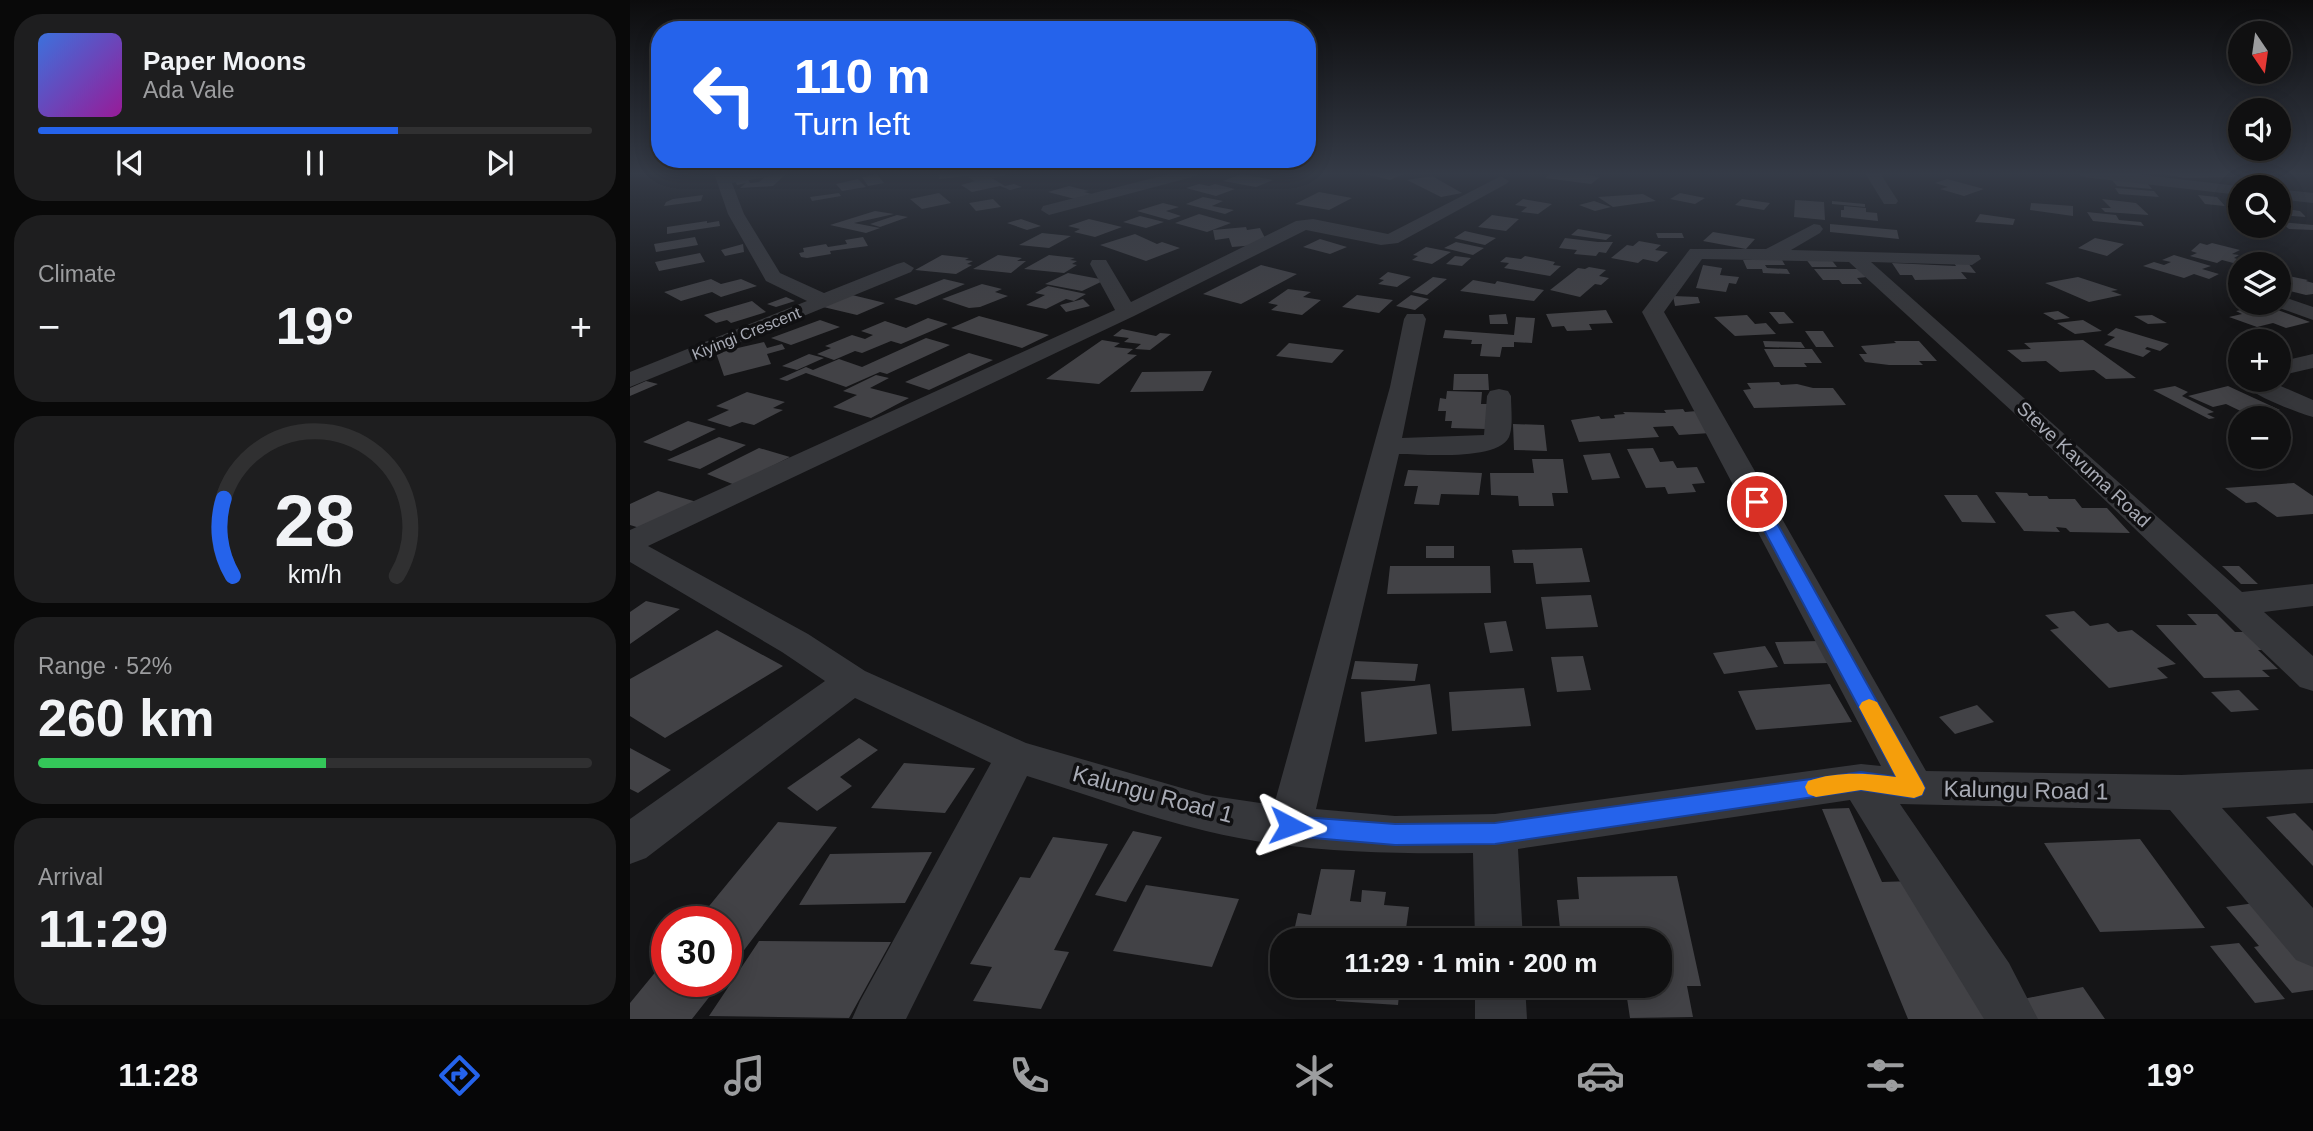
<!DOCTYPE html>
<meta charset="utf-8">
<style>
body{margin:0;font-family:Arial,sans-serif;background:#1e1e1f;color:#f1f3f6;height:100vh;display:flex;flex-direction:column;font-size:26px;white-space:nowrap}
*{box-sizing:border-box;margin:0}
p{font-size:23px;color:#9c9d9f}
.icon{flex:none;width:38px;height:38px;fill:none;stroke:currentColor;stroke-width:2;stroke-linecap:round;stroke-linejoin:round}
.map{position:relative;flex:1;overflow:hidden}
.details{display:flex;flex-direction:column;gap:14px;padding:14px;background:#090909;width:630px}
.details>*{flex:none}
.top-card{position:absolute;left:21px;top:21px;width:665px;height:147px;border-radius:28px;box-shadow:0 4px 18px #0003,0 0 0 2px #303031;background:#2563eb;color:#fff;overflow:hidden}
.needle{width:46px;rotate:167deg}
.fabs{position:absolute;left:1598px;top:21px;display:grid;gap:14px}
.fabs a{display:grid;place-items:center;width:63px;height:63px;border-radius:50%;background:#101011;box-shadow:0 4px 18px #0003,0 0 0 2px #303031;font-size:35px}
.speed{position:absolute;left:21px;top:906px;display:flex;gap:14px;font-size:35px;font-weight:700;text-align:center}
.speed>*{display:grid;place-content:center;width:91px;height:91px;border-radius:50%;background:#101011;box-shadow:0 4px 18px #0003,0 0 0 2px #303031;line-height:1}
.speed .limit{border:10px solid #d22;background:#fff;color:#111}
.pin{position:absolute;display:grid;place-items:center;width:60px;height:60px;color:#fff;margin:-30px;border:4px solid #fff;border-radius:50%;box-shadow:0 2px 7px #0007}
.me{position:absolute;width:77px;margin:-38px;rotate:94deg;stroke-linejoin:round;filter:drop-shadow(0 0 5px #0008)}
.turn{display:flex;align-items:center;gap:24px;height:147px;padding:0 28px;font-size:32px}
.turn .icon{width:91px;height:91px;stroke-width:2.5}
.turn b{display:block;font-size:49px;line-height:60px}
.big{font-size:52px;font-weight:700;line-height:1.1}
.details .widget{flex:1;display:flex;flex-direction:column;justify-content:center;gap:10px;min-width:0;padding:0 24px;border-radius:28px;background:#1e1e1f}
.details .dial{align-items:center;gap:0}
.dial svg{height:182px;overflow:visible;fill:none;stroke:#303031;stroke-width:7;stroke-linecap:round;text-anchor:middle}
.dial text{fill:#f1f3f6;stroke:none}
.song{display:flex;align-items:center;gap:21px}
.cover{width:84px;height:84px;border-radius:10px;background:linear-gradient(135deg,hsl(220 70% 55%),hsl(300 70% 35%))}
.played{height:7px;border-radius:4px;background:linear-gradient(90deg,#2563eb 65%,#303031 65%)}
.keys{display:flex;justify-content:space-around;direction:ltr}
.heat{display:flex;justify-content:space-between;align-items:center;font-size:38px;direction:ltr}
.charge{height:10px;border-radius:5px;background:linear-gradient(90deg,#34c759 52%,#303031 0)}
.trip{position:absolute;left:640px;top:928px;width:402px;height:70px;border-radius:28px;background:#101011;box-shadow:0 4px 18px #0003,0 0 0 2px #303031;font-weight:700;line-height:70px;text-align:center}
.tab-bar{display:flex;height:112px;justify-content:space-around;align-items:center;background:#060607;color:#9c9d9f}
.tab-bar .icon{width:49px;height:49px}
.tab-bar .active{color:#2563eb}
.tab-bar b{font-size:32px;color:#f1f3f6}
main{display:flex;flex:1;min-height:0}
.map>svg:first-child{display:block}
</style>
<main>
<section class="details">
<div class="widget">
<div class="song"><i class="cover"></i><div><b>Paper Moons</b><p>Ada Vale</p></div></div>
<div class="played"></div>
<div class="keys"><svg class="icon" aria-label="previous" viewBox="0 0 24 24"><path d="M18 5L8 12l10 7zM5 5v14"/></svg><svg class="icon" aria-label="pause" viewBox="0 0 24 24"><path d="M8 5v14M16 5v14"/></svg><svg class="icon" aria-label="next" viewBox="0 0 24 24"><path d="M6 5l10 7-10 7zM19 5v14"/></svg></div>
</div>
<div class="widget"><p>Climate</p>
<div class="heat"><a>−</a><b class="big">19°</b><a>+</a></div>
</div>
<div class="widget dial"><svg viewBox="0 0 100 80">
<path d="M14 69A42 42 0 1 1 86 69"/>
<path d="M14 69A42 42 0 0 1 10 35" stroke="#2563eb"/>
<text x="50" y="56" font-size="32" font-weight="700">28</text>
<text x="50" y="72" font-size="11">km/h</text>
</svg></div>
<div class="widget"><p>Range · 52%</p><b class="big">260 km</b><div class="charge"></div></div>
<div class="widget"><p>Arrival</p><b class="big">11:29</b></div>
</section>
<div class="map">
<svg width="1683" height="1019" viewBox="0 0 1683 1019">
<rect width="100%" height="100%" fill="#151517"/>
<path fill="#424246" d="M310,173H346V175L309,179Z
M732,173H776L760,180Z
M921,173H944L970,177L961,184L915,178Z
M1529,173H1595L1604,177L1554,178Z
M1609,173H1630L1659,192L1648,191V187H1627L1619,183H1627Z
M156,174L143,186L110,188L116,183L107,185L105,181L118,179L120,183L129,182L137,175Z
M247,174L254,183L238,186L232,177Z
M611,174L643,180L626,187L593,181Z
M802,176L832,193L811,197L777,180Z
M360,177L375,186L384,184L392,187L380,190L370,186L342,192L331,185Z
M228,179L236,187L212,191L206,184Z
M1317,179L1354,189L1334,196L1310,189L1318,187L1305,183Z
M1482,180L1517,183L1522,189L1487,186Z
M569,184L579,186L585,184L605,189L586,196L556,188Z
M439,186L459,191L454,192L462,194L445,199L418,192Z
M1485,188L1524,191L1529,197L1489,194Z
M689,192L722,198L699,210L665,204Z
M209,193L211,196L182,201L180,197Z
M309,193L321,203L292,209L280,199Z
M1050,193L1075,198L1065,204L1040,199Z
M1013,194L1026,201L983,207L968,197Z
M73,195L71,201L34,206L36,202L43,199Z
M1568,195L1587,197L1595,206L1575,204Z
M573,197L593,201L582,206L604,210L595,214L556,204Z
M363,199L371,207L346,211L339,203Z
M893,199L922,204L908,214L891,212L897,207L885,205Z
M1112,199L1140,203L1134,210L1105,205Z
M1472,199L1506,203L1519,215L1475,212L1471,208H1481Z
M1165,200L1194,202L1195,220L1164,217Z
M964,201L981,207L965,211L949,205Z
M1202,201L1235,204V207L1202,204Z
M533,203L549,207L536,211L551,216L539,220L507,211Z
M1401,203L1443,206V216L1400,210Z
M1214,206L1236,208V212L1247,213L1248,221L1211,217V210H1214Z
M1648,208L1670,211L1676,217L1648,215Z
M245,211L264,214L224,223L250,228L236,233L200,225Z
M1457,212L1486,215L1489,220L1511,222L1514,226L1463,221Z
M569,214L601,223L577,232L545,223Z
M1350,214L1385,219L1383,225L1345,222Z
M267,215L278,217L250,227L240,224Z
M862,215L889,219L876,231L848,227Z
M510,216L534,222L516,228L493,222Z
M391,219L411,226L397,230L377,223Z
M459,219L492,227L465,237L444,232L450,229L438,226Z
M77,221V223L89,221L90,226L37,234V227Z
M1651,222L1683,225V230L1659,229Z
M1200,224L1267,230L1269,239L1200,232Z
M616,227L617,230L630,228L638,244L602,247L599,238L585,240L583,230Z
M948,229L982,235L976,240L941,235Z
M835,231L866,238L855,245L824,238Z
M1083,232L1125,239L1116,249L1073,241Z
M412,233L441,236L419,248L389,245Z
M1026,233H1052L1054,238H1028Z
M505,234L527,244L532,242L550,248L516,261L470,245Z
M65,237L68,245L26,252L24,244Z
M233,237L238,246L200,251L201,254L177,258L171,257L169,253L174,252L173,248L196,244L198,247L217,244L215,240Z
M935,238L968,242H983L976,253L969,252L966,256L944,254L947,250L929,248Z
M1465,238L1494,244L1477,256L1448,248Z
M690,239L717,247L700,254L673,247Z
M1009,241L1031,245L1025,250L1038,252L1027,262L1013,259L1008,263L981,258L997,245L1003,246Z
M826,242L854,248L843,255L814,248Z
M1570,243L1577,245L1582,243L1610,250L1602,254L1609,255L1604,258L1614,261L1607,264L1592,260L1587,263L1560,256L1567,253L1561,251Z
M113,244L114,252L95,256L91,250Z
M796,247L821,252L802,264L782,260L788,256L783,255Z
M70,253L75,262L29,271L25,262Z
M312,255L339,258L335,260L343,261L337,264L342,265L326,274L285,270Z
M368,255L392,258L387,261H396L381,273L343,269Z
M419,255L445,258L440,260L447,261L442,264L447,265L434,273L394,269Z
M1544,255L1581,266L1572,269L1589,274L1579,279L1564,274L1554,278L1513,266L1524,262L1534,265L1541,262L1532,260Z
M825,256L841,258L832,266L816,264Z
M895,256L916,260L925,262L923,265L931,266L920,276L874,268L879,263L870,262L876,257L891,259Z
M1175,258H1200L1207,267H1182Z
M1113,260H1152L1155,265H1135L1137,268L1157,269L1160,274L1133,273L1132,269H1117Z
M1262,263L1326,266L1324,263H1338L1346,273L1331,272L1337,279L1285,280L1282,275H1270Z
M631,265L667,274L611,304L573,294Z
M1073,265L1092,268L1090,275L1109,277L1106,284L1099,283L1096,292L1066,288Z
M959,267L976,270L969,276L979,278L971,285L965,284L950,297L920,290L948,268L955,269Z
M1184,269H1230L1237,277L1227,278L1232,284H1212L1209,280H1193Z
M758,272L781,277L767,287L748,284L754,280L749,279Z
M438,273L475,280L452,291L415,284Z
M1648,274L1678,280L1676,281L1683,283V294L1676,295L1648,288Z
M803,277L817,279L797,295L782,292Z
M1448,277L1488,290L1481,291L1492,295L1459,302L1415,283Z
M81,279L91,284L111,279L127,286L91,297L82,292L51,301L34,292Z
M314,279L335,284L286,305L264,299Z
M843,280L865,284L867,281L914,290L904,301L830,291Z
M352,284L372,289L365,292L378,296L350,307L339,308L312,299Z
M418,286L456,294L444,301L436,299L416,309L396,305L415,295L405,293Z
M658,289L681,292L673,297L691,300L672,315L641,310L648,305L638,303Z
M218,294L255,303L227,315L189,306Z
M727,295L763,300L749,313L712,307Z
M781,295L799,299L785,310L766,306Z
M1043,296L1068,297L1070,303L1045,306Z
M156,297L165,301L146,307L137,304Z
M453,299L460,306L436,312L430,305Z
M122,301L136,312L101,323L97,320L86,323L74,315Z
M1622,308L1645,309L1680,322L1656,328L1643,323L1627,327L1599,317L1612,314L1606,311Z
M976,310L983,323L959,324L962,330L937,331L934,326L922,327L916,314Z
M1428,311L1440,318L1425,320L1413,313Z
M1139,312H1154L1164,323L1149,324Z
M876,314L878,324H860L859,315Z
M1117,315L1125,324L1136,323L1146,334L1105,336L1084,317Z
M1522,315L1537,323L1518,324L1504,316Z
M349,316L419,335L392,348L321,328Z
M886,317L905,318L902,343L884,342V347H872L870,357L850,356L852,344H841L842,340L813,338L815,330L884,335Z
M298,318L318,324L271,344L261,341L232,353L225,351L204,360L187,354L201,348L195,346L222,335L235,339L243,335L231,331L255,321L276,328Z
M190,320L210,327L161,345L141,338Z
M1453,320L1472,331L1445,334L1427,323Z
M1486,328L1539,344L1530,351L1517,347L1515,349L1521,351L1513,357L1474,345L1485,337L1477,335Z
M492,329L526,336L530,333L541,334L520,350L505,349L511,344L494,342L499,338L483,336Z
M1175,331H1193L1204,347H1186Z
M296,338L320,345L257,374L250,372L216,387L176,373L157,381L149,379L176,367L183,370L209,359L232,367Z
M472,340L490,343L484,347L503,349L497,354L507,355L469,384L416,379Z
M1453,340L1506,378L1476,379L1464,370L1430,372L1416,361L1392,362L1377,350L1401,349L1394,343Z
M1133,341L1171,342L1175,348L1135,347Z
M1264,341H1289L1307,361H1289L1293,365H1259L1235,362L1229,354H1237L1231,346L1266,343Z
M134,342L137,348L152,344L155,349L137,354L141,364L94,376L86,353Z
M659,343L714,350L702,363L646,356Z
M1134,349H1182L1192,363H1174L1177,367H1144Z
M339,353L363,360L299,390L275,382Z
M179,354L194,358L167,370L152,366Z
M582,371L573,391L500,392L512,372Z
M824,374H858L859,390H823Z
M246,375L259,378L240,388L279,398L241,418L203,407L227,395L213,391Z
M16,381L28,384L0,396V388Z
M1149,382L1151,385L1167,384L1183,388H1203L1216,405L1124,408L1113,390L1121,389L1117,383Z
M1545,386L1558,392L1552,396L1584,412L1577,414L1585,418L1579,419L1523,390Z
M1598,386L1650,410L1623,417L1596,404L1583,407L1558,396Z
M817,391L852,392L851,404H858L856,429L821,428L822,421H815L816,411H808L810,398L816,399Z
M117,392L155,402L143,408L153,410L124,425L112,422L100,427L77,420L99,410L86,406Z
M1053,409L1055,412L1067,411L1081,433L1049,435L1043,426L1023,427L1029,437L949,442L941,420L969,416L971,419L985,418L984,415L995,414L993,412L1036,413L1034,410Z
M58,421L86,429L41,451L13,442Z
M883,424L914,425L917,451L884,450Z
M89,437L116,445L70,469L37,460Z
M129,448L160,457L105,485L77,474Z
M1023,448L1030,462L1043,461L1047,468L1067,467L1075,483L1062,484L1066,492L1038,494L1035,487L1016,488L997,449Z
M980,453L990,478L962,480L953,455Z
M902,459H933L938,493H922L924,506H889L888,496L861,495L860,473H904Z
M778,470L852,473L849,495L811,494L809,505L784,504L788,486H774Z
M1664,483L1683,496V514L1647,517L1626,502L1616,503L1595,488Z
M28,491L67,502L13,529L0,525V504Z
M1365,492L1397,493L1399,496H1417L1419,499H1445L1452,508H1477L1500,533L1440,532L1436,528L1426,527L1430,532L1394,531Z
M1314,495H1347L1366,523L1332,522Z
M796,546H824V558H796Z
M952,548L960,582L906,584L903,563H884L882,550Z
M760,566H860L861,593L757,594Z
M1592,566H1609L1628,584H1611Z
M961,595L968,627L916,629L911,597Z
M16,601L50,609L0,644V612Z
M1444,611L1460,626L1478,623L1488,632L1502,630L1546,664L1527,668L1538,678L1479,688L1420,630L1429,628L1415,615Z
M1557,614H1587L1605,632H1618L1636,650H1628L1648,669L1632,670L1640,677L1574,678L1526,625H1567Z
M876,621L883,651L860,653L854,623Z
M87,630L153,666L35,738L0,716V679Z
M1190,641L1200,663L1154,664L1145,642Z
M1135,646L1148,667L1094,674L1083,653Z
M953,656L961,690L927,692L921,657Z
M725,661L788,664L785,681L721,679Z
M800,684L807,734L735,742L731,692Z
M1200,684L1222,722L1126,730L1108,691Z
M894,688L901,726L822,731L819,692Z
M1609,690L1629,710L1601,712L1581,692Z
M1347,705L1364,722L1325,734L1309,717Z
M229,738L248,750L210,777L222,786L187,811L157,788Z
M0,748L41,770L8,793L0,789Z
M274,763L345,768L315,813L241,808Z
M1219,808L1252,882L1282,881L1368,1019H1278L1192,809Z
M1665,813L1683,831V866L1636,817Z
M148,822L207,827L96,974V922H66Z
M503,831L532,837L496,902L465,895Z
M423,837L478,844L424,950L439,952L411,1009L343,1001L362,967L340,964L390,877L400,878Z
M1510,839L1575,928L1470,932L1414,843Z
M302,852L275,903L169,905L200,854Z
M691,869L725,870L720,901L731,902L732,890L756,892L754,905L779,907L775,936L789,937L788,940H662L668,913L681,915Z
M1047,876L1071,986H1057L1063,1017L1000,1018L995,985H1031V940L931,938L927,900L949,899L947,877Z
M516,885L609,899L582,967L483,951Z
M1632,902L1683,961V990L1662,993L1624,947L1629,946L1596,907Z
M129,941L261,942L219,1018L79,1016Z
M1609,943L1655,999L1625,1003L1580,946Z
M37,958V982H91L62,1019H0V1003Z
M709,985H770L768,1005L706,1001Z
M1453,987L1475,1019H1401L1388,1000Z"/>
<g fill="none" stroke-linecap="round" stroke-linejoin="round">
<path fill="#36373b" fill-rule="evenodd" d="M84,173H144L137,177L102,183L114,214L150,273L194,293L267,264L274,262L284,268L281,272L0,387V372L177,301L136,281L98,214Z
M376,173L374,176L346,182L338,177L343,173Z
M543,173H568L566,176L419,215L411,210L413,206Z
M1235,173H1250L1268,201L1266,204H1254Z
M1446,173H1497L1616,187H1610V195L1453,177Z
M871,176L879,181L876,184L768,243L751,245L676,230L504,316L18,546L178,634L235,671L396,743L576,795L644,805L760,387L774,319L777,314H793L796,319L772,438L854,435L857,396L860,391L869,389L878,391L881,396C881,408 883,423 880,434C874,462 792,454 769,454L686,809L765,816L865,814L1231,764L1251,766L1012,312L1060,249H1136L1184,224L1190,225L1193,229L1190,233L1161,250L1349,255L1351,259L1342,265L1241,262L1612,592L1683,584V606L1634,612L1683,656V691L1670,687L1384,413L1219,262L1072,259L1034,312L1296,771L1551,775L1683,769V803L1592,808L1683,908V967L1666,960L1540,810L1270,804L1379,963L1408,1019H1354L1220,800L888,849L893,940H845L843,853C755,854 663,852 576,831C516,817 456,794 397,776L276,1019H222L230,1001L361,763L225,698L16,858L0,864V819L195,681L152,652L0,562V530L485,310L460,264L462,260H476L501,302L666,221L683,219L758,234Z
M1648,189L1683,193V203L1648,199Z
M1648,295L1683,307V320L1641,305L1639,303H1648Z
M1683,354V368L1648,376V362Z
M1610,379L1637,380L1683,400V417C1666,412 1614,393 1610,379Z
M845,985H895L897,1019H845Z"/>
</g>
<linearGradient id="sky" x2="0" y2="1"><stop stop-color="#0c0c0d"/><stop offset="0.55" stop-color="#353b47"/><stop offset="1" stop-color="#353b47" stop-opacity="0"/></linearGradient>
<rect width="1683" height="316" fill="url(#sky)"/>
<path fill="#2563eb" stroke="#184099" stroke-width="2" d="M1127,498L1135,502L1292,782L1295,788L1292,795L1284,798L1231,790L865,844L765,845L660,836L652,834L648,826L652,819L660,816L765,824L865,823L1231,772L1266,777L1119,502Z"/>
<path fill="#f59e0b" d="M1239,699L1247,702L1292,782L1295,788L1292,795L1284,798L1231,790L1186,797L1178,794L1175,787L1178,781C1207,771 1236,773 1266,777L1229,707L1232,702Z"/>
<g text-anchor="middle" stroke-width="7" stroke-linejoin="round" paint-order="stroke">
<g font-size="16" fill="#a8abb5" stroke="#101012">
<text transform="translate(116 333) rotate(-22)" y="6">Kiyingi Crescent</text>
</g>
<g font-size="19" fill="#a8abb5" stroke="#101012">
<text transform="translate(1454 464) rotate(43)" y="7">Steve Kavuma Road</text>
</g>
<g font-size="23" fill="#a8abb5" stroke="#101012">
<text transform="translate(1396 790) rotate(1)" y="8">Kalungu Road 1</text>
<text transform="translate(523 794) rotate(15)" y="8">Kalungu Road 1</text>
</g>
</g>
</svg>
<div class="fabs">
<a><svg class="needle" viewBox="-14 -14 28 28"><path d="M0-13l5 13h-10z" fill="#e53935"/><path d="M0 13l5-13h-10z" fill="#9c9d9f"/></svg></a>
<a><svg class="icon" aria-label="sound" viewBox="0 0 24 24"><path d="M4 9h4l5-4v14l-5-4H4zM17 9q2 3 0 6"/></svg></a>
<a><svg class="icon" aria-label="search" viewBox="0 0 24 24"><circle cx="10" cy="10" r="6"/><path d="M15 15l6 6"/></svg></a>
<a><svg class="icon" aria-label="layers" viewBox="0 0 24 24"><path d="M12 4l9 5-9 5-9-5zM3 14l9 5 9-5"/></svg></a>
<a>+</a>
<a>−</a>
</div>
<div class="speed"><div class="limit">30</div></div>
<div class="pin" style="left:1127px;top:502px;background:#d93025"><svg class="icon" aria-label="arrive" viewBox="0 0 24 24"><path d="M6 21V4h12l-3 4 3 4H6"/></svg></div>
<svg class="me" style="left:660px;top:826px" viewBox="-20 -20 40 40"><path d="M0-17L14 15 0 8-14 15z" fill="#2563eb" stroke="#fff" stroke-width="4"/></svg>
<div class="trip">11:29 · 1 min · 200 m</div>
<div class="top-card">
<div class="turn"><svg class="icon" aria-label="left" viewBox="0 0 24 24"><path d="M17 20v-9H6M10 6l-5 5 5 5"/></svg><div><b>110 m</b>Turn left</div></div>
</div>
</div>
</main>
<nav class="tab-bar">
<b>11:28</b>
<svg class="icon active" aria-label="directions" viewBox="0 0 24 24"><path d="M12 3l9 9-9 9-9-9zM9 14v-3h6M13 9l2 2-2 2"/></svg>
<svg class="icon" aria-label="music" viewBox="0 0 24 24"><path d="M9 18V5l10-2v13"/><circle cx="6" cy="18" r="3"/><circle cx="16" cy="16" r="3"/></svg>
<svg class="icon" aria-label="phone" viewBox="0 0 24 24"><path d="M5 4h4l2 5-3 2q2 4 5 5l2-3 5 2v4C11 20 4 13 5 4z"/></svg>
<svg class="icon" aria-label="climate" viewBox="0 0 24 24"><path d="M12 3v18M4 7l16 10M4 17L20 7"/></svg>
<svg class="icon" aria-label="car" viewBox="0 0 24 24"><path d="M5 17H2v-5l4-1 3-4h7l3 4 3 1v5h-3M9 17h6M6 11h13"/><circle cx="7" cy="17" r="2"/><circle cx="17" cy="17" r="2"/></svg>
<svg class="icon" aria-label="filters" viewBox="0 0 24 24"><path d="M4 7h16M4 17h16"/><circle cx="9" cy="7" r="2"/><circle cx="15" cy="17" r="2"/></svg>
<b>19°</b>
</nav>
